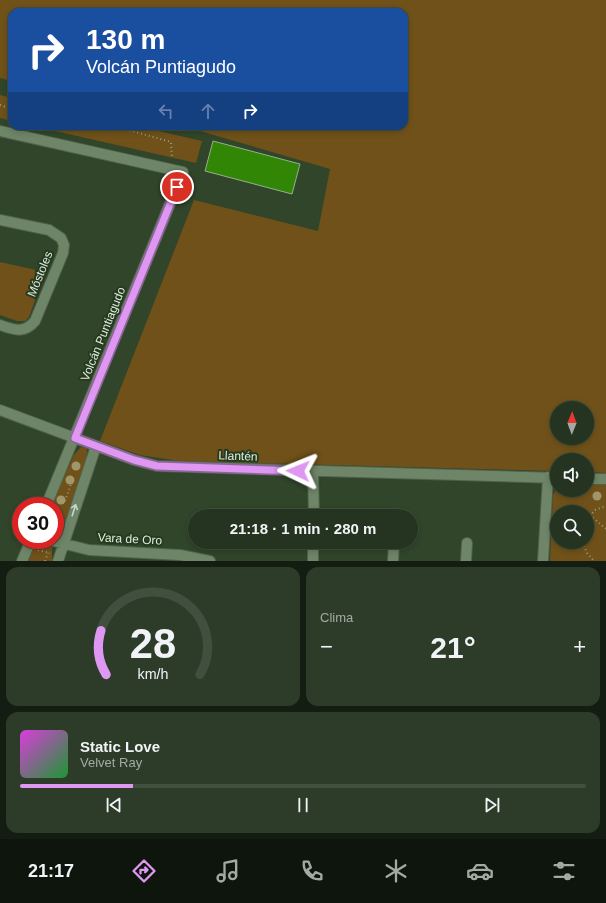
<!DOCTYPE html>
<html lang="es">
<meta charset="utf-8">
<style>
body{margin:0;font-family:Arial,sans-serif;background:#2c3c29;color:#f1f3f6;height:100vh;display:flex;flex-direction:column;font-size:15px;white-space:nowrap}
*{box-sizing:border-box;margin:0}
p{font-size:13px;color:#a3aaa5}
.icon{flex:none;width:22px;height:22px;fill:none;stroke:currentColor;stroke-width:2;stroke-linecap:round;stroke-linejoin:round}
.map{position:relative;height:561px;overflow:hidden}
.side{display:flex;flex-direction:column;gap:6px;padding:6px;background:#141d12;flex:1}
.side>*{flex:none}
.top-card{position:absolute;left:8px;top:8px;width:400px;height:122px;border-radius:12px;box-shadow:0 2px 6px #0003,0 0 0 1px #414f3e;background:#1a4fa0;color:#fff;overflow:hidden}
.needle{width:26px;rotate:1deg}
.buttons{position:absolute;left:550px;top:401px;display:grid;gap:8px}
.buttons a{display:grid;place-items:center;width:44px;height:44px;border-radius:50%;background:#243420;box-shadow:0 2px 6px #0003,0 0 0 1px #414f3e;font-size:20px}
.speed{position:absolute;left:12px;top:497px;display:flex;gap:8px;font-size:20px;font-weight:700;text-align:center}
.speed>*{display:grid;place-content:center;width:52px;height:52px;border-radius:50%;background:#243420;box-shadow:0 2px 6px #0003,0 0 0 1px #414f3e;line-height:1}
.speed .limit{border:6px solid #d22;background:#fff;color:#111}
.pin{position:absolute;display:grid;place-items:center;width:34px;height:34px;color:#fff;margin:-17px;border:2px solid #fff;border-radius:50%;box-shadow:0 1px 4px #0007}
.me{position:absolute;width:44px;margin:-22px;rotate:272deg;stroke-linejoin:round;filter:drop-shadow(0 0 3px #0008)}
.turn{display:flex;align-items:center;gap:14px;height:84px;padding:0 12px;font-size:18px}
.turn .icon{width:52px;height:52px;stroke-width:2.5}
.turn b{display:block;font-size:28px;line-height:34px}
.lanes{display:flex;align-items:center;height:38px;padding:0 12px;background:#0003;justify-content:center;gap:20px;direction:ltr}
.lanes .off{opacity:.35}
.big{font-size:30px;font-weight:700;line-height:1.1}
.side .widget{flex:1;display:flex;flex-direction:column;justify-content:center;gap:6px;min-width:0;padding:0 14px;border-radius:12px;background:#2c3c29}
.side .dial{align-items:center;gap:0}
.dial svg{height:104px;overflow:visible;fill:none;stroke:#414f3e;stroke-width:7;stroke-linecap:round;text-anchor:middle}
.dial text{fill:#f1f3f6;stroke:none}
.song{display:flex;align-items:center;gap:12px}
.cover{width:48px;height:48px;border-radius:6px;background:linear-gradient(135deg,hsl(300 70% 55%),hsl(130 70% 35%))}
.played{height:4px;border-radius:2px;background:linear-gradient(90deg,#de98f2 20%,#414f3e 20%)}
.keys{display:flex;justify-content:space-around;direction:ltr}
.heat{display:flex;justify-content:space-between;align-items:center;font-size:22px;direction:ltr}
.side .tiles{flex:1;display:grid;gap:6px;grid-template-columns:1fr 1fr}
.widget:last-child{grid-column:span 2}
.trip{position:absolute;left:188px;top:509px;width:230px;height:40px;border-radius:20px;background:#243420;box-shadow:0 2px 6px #0003,0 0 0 1px #414f3e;font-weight:700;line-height:40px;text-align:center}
.tab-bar{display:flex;height:64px;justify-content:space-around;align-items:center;background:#0e150d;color:#a3aaa5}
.tab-bar .icon{width:28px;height:28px}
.tab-bar .on{color:#de98f2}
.tab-bar b{font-size:18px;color:#f1f3f6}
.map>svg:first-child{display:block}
</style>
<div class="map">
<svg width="606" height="561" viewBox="0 0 606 561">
<rect width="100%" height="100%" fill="#30452a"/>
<path fill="#705119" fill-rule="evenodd" d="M0,0H606V473L587,472V460H557V471L179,461L140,455L100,441L194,200L318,231L330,169L183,126H404V12H12V81L0,78ZM557,408H587V438H557Z
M0,95L12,98V121L0,118Z
M33,126H137L202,141L196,163Z
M0,262L45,272L29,317L25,321H17L0,315Z
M81,447L87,448C89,462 70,515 62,528C60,531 58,533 55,534V506H51L74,455Z
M587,485H606V561H550L553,495L557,487V490H587ZM557,512H587V542H557Z
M39,542H46L52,547V561H28L34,547Z"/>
<path fill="#328606" stroke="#97af90" d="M213,141L300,164L292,194L205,171Z"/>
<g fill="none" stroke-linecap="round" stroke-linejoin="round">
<defs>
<path id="minor" d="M0,131L183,172L46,506
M0,220L49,230L61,238L64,245L63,253L35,321C24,334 14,330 0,325
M0,410L134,460L157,466L557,478
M313,471L314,516
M587,479H606
M49,540L89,550L180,555L210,561
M22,561L31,540
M58,561L96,446
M313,561V542
M393,561L394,542
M466,561L467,543
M543,561L548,477"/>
</defs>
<use href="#minor" stroke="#4f614a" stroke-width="12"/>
<path stroke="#90a08b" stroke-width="2" stroke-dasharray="1 3" stroke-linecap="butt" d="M0,105L12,109
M74,126L86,129H125L171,142L172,158
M65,501L71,484
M590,515L606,529
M587,519L595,510L606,506
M582,542L587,553L594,561
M38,550L50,553
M45,561L48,553"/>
<use href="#minor" stroke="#6e8568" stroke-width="10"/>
</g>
<g fill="#9f966b">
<circle cx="76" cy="466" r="4.5"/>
<circle cx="70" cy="480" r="4.5"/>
<circle cx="597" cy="496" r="4.5"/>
<circle cx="61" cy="500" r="4.5"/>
</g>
<defs><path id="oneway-shaft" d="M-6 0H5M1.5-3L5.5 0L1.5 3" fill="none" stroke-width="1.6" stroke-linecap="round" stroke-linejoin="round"/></defs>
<use stroke="#c8d7c5" href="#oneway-shaft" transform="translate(74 510) rotate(-72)"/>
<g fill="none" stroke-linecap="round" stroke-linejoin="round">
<defs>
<path id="route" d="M177,187L75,438L134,460L157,466L298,471"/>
</defs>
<use href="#route" stroke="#90639d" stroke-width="10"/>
<use href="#route" stroke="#de98f2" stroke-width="7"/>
</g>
<g text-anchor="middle" stroke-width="4" stroke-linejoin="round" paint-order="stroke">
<g font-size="12" fill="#dfecdc" stroke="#263a20">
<text transform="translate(40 274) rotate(-68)" y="4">Móstoles</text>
<text transform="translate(103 334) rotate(-68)" y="4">Volcán Puntiagudo</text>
<text transform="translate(238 456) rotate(2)" y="4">Llantén</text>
<text transform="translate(130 539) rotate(3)" y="4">Vara de Oro</text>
</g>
</g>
</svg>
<div class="buttons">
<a><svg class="needle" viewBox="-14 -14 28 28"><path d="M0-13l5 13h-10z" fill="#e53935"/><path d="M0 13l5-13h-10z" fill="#a3aaa5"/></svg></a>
<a><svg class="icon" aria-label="sound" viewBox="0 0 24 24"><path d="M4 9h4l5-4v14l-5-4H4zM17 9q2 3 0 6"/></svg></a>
<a><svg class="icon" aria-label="search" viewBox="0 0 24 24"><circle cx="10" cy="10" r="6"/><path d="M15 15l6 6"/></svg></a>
</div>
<div class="speed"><div class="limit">30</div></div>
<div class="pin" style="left:177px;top:187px;background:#d93025"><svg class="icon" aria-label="arrive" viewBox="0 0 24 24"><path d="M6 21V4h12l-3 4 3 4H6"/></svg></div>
<svg class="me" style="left:298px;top:471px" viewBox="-20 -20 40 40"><path d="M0-17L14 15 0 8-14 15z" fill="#de98f2" stroke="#fff" stroke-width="4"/></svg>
<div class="trip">21:18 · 1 min · 280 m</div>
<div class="top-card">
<div class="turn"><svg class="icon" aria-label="right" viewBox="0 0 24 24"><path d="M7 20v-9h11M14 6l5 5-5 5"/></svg><div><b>130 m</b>Volcán Puntiagudo</div></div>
<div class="lanes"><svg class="icon off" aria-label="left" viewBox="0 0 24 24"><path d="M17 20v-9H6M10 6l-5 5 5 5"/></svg><svg class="icon off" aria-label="ahead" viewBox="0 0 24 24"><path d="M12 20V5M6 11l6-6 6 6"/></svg><svg class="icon" aria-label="right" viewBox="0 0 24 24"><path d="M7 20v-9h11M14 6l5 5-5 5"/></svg></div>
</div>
</div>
<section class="side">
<div class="tiles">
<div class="widget dial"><svg viewBox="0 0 100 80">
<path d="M14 69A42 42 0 1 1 86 69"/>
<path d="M14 69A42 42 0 0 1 10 35" stroke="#de98f2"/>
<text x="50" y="56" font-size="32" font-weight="700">28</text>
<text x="50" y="72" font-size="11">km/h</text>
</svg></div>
<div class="widget"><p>Clima</p>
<div class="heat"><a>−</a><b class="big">21°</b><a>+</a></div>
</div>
<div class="widget">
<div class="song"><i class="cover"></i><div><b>Static Love</b><p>Velvet Ray</p></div></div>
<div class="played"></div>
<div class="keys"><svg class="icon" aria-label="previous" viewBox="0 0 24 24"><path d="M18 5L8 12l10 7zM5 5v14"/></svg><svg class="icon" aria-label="pause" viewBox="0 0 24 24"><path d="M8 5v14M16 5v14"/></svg><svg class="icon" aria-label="next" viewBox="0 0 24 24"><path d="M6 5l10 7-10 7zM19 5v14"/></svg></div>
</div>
</div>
</section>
<nav class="tab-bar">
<b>21:17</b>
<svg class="icon on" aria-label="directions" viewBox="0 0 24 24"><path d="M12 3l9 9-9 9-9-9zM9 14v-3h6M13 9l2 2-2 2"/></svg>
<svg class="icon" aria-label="music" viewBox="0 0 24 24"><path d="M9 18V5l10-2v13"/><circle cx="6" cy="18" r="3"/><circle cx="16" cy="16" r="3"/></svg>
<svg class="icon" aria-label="phone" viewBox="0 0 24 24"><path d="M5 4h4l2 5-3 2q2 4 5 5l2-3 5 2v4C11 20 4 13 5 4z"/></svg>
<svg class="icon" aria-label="climate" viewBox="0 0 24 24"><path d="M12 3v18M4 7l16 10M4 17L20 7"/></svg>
<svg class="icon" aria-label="car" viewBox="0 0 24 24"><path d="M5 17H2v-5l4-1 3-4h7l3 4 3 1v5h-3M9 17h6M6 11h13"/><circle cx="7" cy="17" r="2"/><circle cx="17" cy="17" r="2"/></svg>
<svg class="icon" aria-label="filters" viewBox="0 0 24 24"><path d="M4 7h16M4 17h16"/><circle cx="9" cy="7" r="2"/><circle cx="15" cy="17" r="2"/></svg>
</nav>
